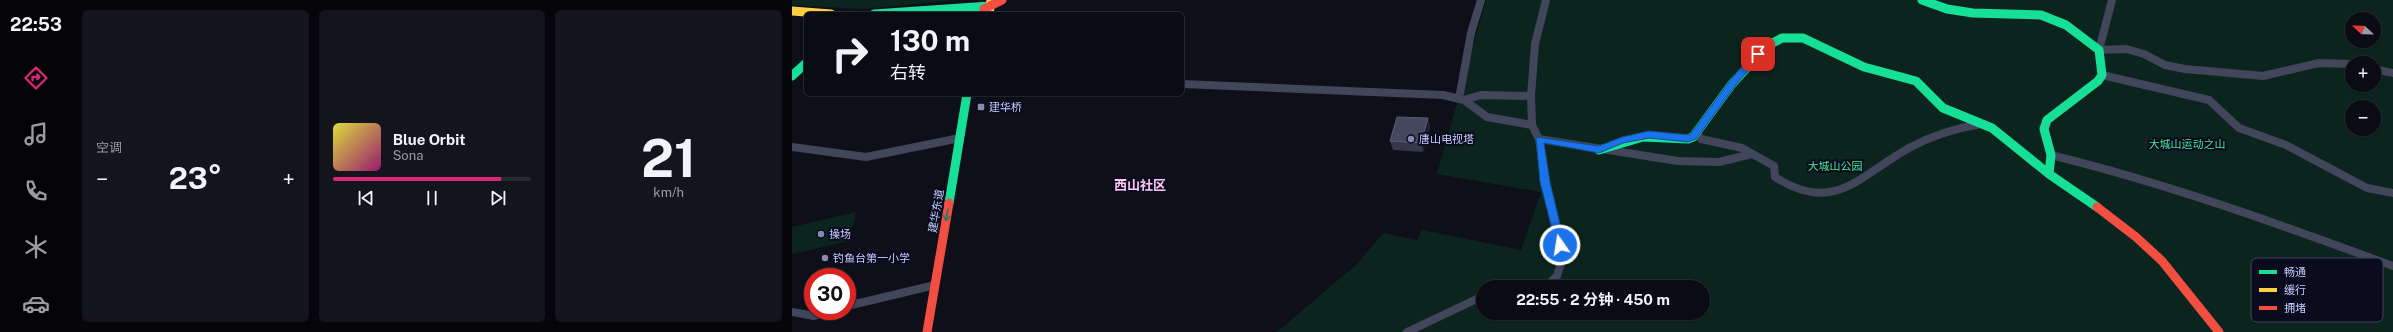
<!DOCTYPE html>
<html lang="zh">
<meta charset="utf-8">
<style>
body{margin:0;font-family:"Public Sans","Noto Sans SC",sans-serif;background:#13141c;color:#f1f3f6;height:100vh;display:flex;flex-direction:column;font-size:15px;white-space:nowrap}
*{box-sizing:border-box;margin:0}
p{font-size:13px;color:#999ba0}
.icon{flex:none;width:22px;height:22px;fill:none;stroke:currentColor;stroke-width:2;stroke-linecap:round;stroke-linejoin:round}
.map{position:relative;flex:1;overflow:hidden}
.details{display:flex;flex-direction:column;gap:10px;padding:10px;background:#06060a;width:720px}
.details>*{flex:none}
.banner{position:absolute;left:12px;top:12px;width:380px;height:84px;border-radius:6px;box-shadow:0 1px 3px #0004,0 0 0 1px #2a2b33;background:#0a0b13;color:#f1f3f6;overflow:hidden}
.needle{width:26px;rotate:292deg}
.fabs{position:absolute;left:1553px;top:12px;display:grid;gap:8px}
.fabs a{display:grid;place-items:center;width:36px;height:36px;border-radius:50%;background:#0a0b13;box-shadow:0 1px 3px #0004,0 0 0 1px #2a2b33;font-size:20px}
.speed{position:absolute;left:12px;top:268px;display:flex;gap:8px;font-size:20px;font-weight:700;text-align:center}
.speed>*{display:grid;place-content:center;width:52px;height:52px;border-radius:50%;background:#0a0b13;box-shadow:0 1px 3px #0004,0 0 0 1px #2a2b33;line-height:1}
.speed .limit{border:6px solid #d22;background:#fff;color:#111}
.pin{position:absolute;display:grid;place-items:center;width:34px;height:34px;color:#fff;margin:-17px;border-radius:8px;box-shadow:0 2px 6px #0006}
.me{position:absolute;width:44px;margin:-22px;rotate:347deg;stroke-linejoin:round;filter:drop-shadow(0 0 3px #0008)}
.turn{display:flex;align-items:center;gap:14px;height:84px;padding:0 20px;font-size:18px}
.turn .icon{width:52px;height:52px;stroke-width:2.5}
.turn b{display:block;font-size:28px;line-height:34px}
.big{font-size:30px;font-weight:700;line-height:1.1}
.details .card{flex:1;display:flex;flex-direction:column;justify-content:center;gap:6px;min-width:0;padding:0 14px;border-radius:6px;background:#13141c}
.details .dial{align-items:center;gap:0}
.dial b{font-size:52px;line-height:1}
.song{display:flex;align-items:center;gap:12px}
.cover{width:48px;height:48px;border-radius:6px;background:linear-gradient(135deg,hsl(60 70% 55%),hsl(320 70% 35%))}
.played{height:4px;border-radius:2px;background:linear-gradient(90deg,#db2777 85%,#2a2b33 85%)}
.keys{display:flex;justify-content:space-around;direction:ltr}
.heat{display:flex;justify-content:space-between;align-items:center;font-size:22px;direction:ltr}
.details .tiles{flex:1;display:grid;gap:10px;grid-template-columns:repeat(3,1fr)}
.trip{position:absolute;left:684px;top:280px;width:234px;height:40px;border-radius:20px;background:#0a0b13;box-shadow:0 1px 3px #0004,0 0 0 1px #2a2b33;font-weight:700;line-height:40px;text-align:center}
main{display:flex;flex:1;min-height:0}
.tab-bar{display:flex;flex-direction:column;width:72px;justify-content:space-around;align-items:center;background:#040408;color:#999ba0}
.tab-bar .icon{width:28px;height:28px}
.tab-bar .active{color:#db2777}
.tab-bar b{font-size:18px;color:#f1f3f6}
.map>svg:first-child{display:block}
</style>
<main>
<nav class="tab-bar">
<b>22:53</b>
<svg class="icon active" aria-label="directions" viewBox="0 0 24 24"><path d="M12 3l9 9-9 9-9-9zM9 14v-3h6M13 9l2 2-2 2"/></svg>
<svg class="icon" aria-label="music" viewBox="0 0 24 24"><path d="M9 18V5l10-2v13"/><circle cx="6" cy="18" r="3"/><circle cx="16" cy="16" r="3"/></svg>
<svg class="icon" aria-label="phone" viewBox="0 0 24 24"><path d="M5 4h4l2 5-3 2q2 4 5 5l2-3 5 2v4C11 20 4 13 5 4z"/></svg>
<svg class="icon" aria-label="climate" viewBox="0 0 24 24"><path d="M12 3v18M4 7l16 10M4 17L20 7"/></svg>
<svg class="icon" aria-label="car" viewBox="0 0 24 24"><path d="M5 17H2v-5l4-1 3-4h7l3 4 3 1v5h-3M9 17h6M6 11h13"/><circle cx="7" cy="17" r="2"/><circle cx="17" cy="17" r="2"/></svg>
</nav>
<section class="details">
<div class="tiles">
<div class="card"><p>空调</p>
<div class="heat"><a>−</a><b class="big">23°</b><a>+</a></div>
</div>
<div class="card">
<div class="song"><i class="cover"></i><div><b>Blue Orbit</b><p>Sona</p></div></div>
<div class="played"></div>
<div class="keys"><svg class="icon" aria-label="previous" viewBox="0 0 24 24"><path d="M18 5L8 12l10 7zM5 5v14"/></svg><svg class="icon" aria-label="pause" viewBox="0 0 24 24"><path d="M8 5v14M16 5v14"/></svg><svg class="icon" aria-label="next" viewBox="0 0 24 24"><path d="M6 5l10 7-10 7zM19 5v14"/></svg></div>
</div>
<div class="card dial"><b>21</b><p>km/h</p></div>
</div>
</section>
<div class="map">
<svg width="1601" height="332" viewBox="0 0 1601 332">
<rect width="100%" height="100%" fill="#0e0f19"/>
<path fill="#0c241e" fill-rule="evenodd" d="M0,0H163L71,9L0,5Z
M694,0H1601V332H485L565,264L591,233L625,240L630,230L729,250L749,192L645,174ZM1560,19H1582V41H1560ZM1560,63H1582V85H1560ZM1560,107H1582V129H1560ZM691,287H911V313H691Z
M64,212L57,241L0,254V227Z"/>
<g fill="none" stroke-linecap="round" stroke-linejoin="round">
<path stroke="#41465a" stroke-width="8" d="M1320,0L1307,50L1334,49L1352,54L1373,65L1393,69L1471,76L1527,63L1560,64
M1582,69L1601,73
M1310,75L1417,100L1447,128L1494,145L1575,188L1601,193
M390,84L651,95L672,100L689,95L739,96
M667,99L679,33L689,0
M672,100L695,117L740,125
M905,134L909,139L950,148L982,166L983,177C1042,215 1067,176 1117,148C1139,136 1164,128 1189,124
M747,139L886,161L927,162L960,154
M0,147L74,157L168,138
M1259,155C1377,184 1487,224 1601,266
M753,287L765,276L770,260L753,182L747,139L740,125L739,96L743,44L754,0
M55,306L143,285
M0,312L22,316L39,311
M615,332L691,296"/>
<path stroke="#16e098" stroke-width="9" d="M1130,0L1155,9L1181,13L1249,15L1274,25L1307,50L1310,75L1306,81L1255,120L1252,129L1259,155L1257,174L1305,207
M82,14L198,6
M0,76L14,63
M807,150L851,137L896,139L901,137L940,84L975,46L990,38H1011L1072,67L1124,81L1151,108L1200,128L1257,174
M157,203L175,94"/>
<path stroke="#ffcf43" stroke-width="9" d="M0,11L39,14
M197,14L199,0"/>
<path stroke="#f24e42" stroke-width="9" d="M192,9L210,0
M1305,207L1344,237L1370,261L1427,332
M135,332L157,203"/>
</g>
<path fill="#35374a" d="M636,118L638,128L631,152L601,150L598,141Z"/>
<path fill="#1f202e" d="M636,118L638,128L631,152L629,143Z"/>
<path fill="#44475d" stroke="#585c76" d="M605,117L636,118L629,143L598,141Z"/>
<defs><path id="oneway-shaft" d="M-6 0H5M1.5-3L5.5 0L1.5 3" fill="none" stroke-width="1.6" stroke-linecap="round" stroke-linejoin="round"/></defs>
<use stroke="#118061" href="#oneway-shaft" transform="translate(155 215) rotate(100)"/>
<path fill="#1a73e8" stroke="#114b97" d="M963,52L970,54L943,86L904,139L896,142L857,138L831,143L807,153L752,143L758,182L773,245L768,249L765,248L748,182L744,137L807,146L830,137L857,131L898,135L937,82Z"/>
<g fill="#858aae" stroke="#0a0b1d" stroke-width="1.5">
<rect x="185" y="103" width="8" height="8" rx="2"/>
<circle cx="619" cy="139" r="4"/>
<circle cx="29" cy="234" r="4"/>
<circle cx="33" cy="258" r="4"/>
</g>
<g text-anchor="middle" stroke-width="4" stroke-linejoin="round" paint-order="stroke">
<g font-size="11" fill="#c5cdff" stroke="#0a0b1d" text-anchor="start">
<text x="197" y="111">建华桥</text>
<text x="627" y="143">唐山电视塔</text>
<text x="37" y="238">操场</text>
<text x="41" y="262">钓鱼台第一小学</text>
</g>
<g font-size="11" fill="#48e899" stroke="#0a0b1d">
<text x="1395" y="148">大城山运动之山</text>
<text x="1043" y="170">大城山公园</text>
</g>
<g font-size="11" fill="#c5cdff" stroke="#0a0b1d">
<text transform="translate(144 211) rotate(-80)" y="4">建华东道</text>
</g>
<g font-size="13" font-weight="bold" fill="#ffc7f8" stroke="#0a0b1d">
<text x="348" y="190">西山社区</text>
</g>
</g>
<rect x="1459" y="258" width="132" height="64" rx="6" fill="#0a0b1d" stroke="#424561" stroke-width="1"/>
<rect x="1467" y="270" width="18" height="4" fill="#16e098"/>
<rect x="1467" y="288" width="18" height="4" fill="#ffcf43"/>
<rect x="1467" y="306" width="18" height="4" fill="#f24e42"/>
<g font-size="11" fill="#c5cdff">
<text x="1492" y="276">畅通</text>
<text x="1492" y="294">缓行</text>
<text x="1492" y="312">拥堵</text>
</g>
</svg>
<div class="fabs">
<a><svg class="needle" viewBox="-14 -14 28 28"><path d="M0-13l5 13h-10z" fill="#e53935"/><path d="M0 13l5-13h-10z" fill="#999ba0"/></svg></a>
<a>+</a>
<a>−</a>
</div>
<div class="speed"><div class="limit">30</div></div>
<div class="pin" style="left:966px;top:54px;background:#d93025"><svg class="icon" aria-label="arrive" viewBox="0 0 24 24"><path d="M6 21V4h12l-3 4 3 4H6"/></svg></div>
<svg class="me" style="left:768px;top:245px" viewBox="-20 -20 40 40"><circle r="17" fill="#1a73e8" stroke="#fff" stroke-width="3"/><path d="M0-11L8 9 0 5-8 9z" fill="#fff"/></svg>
<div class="trip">22:55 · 2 分钟 · 450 m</div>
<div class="banner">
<div class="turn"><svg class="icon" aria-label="right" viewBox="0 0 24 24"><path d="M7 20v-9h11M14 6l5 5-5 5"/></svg><div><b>130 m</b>右转</div></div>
</div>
</div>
</main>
